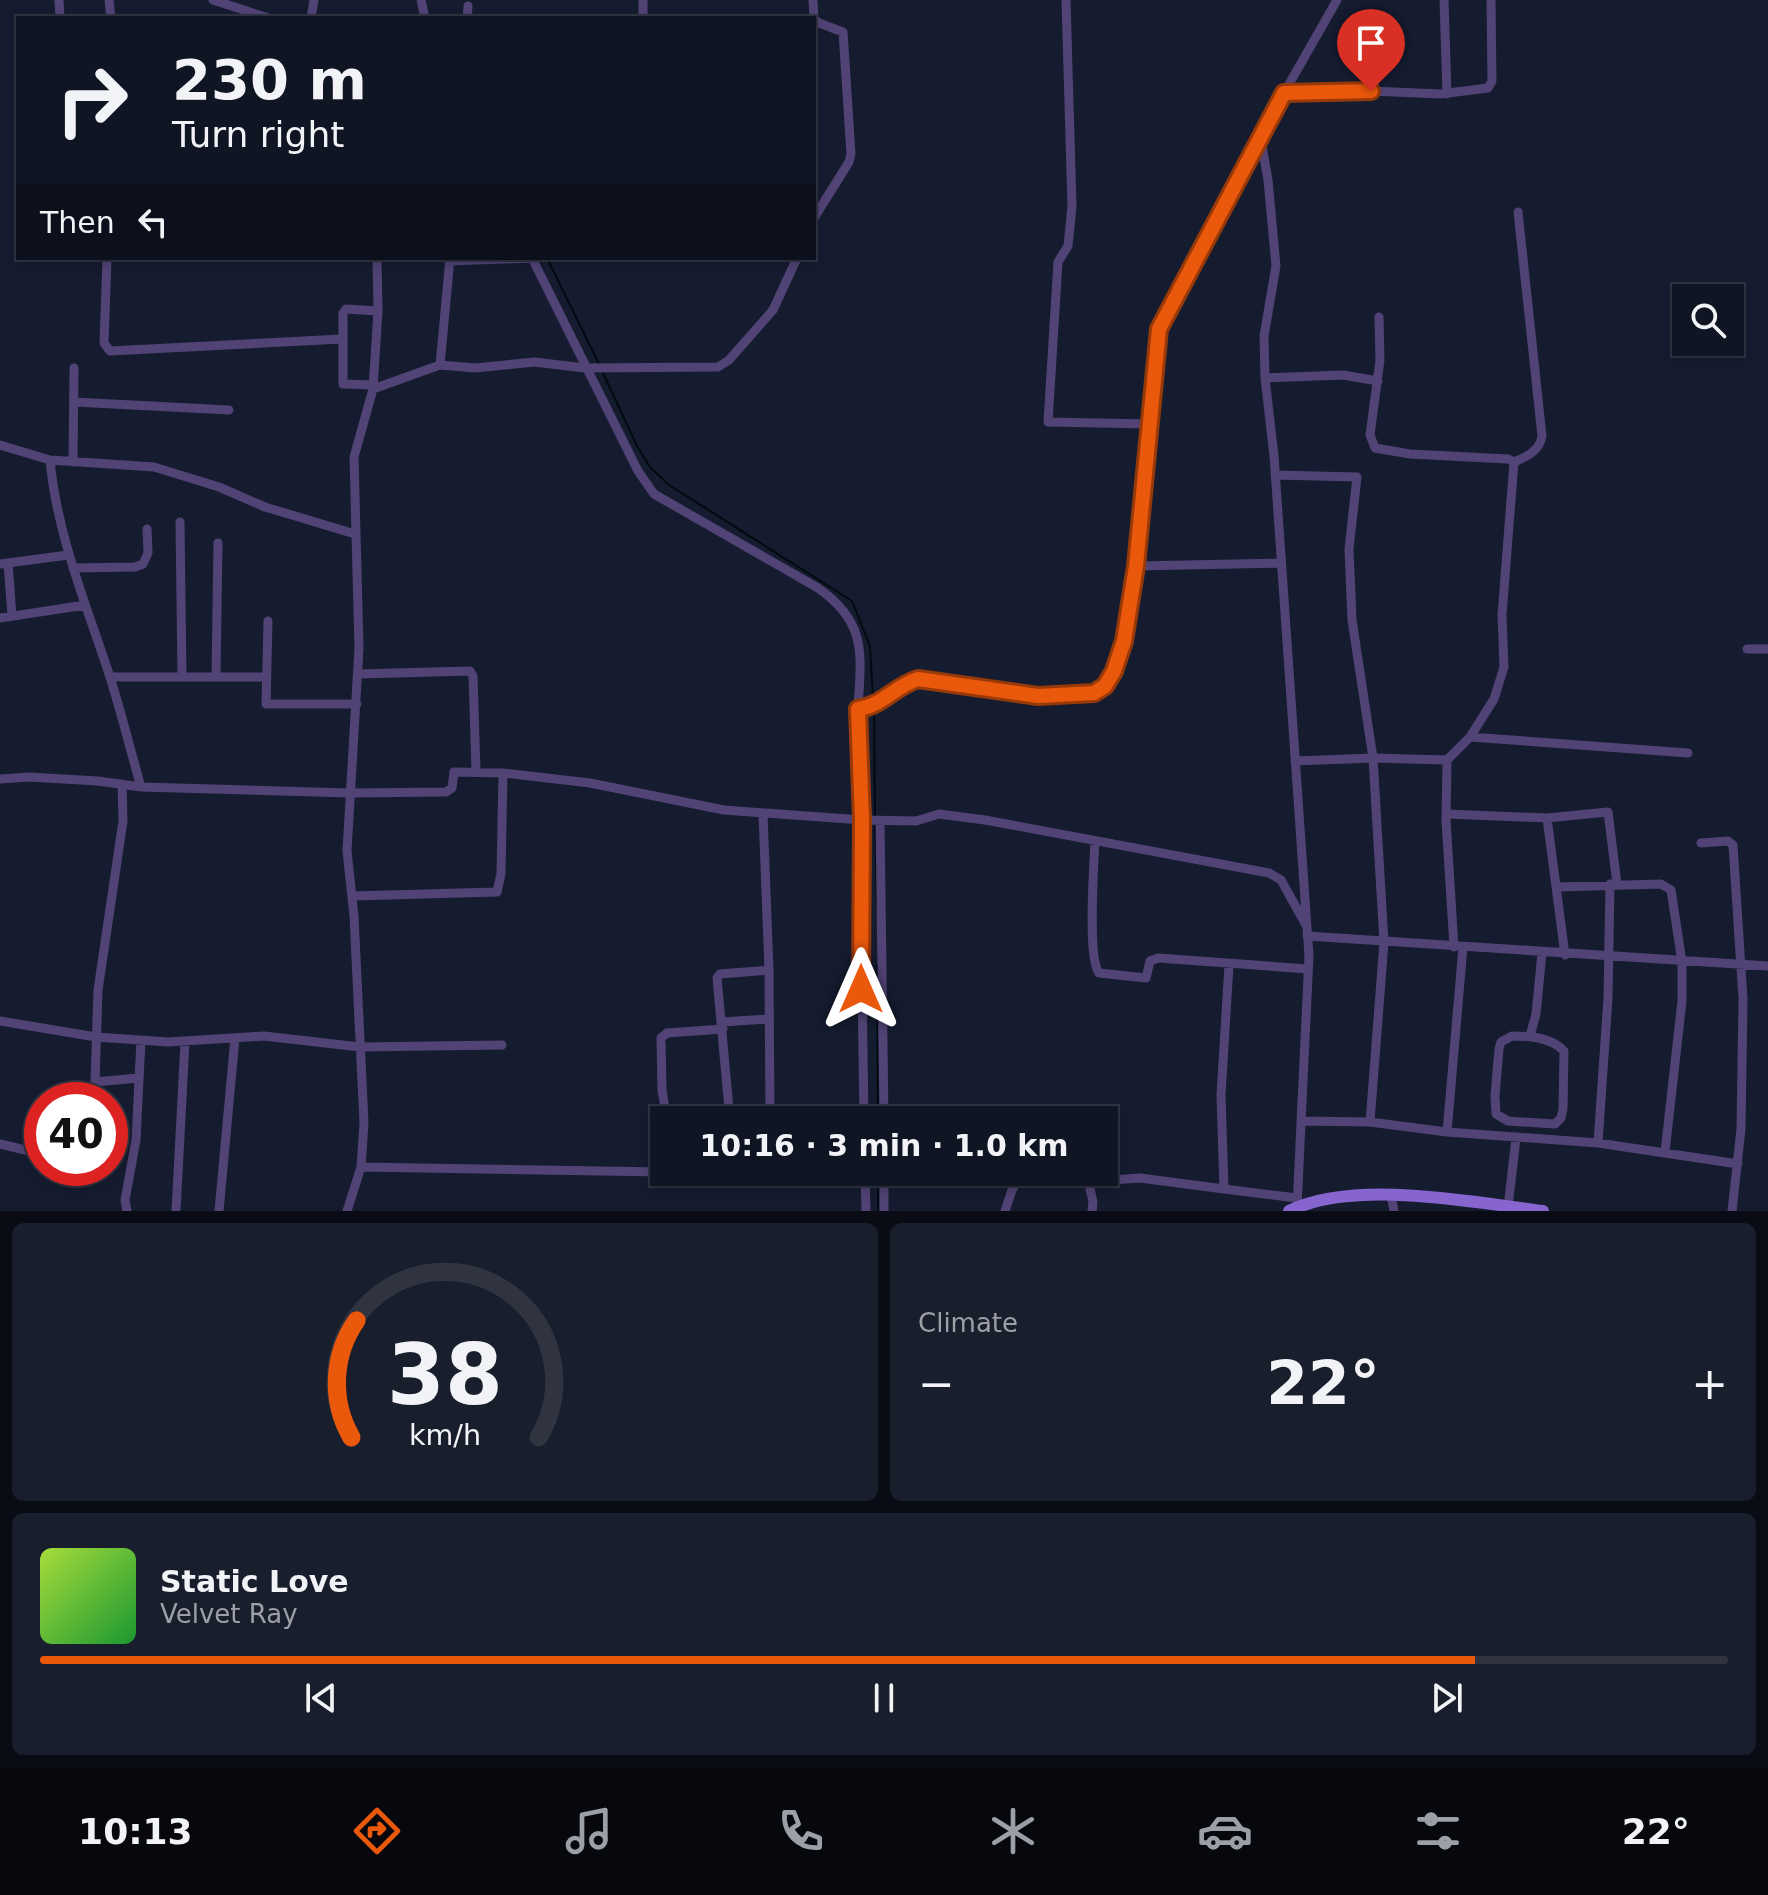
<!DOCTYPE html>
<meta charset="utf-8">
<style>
body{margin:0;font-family:"DejaVu Sans",sans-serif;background:#191e2c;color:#f1f3f6;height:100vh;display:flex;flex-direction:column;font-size:30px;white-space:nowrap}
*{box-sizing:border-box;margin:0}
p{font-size:26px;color:#9c9fa6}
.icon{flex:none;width:44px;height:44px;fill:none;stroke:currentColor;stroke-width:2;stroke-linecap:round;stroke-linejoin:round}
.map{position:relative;height:1211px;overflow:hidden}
.drawer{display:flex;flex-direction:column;gap:12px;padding:12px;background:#090c14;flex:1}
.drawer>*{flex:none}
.hud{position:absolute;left:16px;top:16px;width:800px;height:244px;border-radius:0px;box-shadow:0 4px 12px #0003,0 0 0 2px #303441;background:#101524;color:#f1f3f6;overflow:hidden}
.tools{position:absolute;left:1672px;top:284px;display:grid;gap:16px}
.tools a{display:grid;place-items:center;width:72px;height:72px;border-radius:0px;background:#101524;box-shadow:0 4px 12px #0003,0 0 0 2px #303441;font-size:40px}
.speed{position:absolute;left:24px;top:1082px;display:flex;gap:16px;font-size:40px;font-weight:700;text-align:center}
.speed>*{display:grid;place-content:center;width:104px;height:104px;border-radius:50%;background:#101524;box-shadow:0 4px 12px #0003,0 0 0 2px #303441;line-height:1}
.speed .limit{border:12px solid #d22;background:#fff;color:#111}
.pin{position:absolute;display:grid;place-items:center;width:68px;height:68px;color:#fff;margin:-82px -34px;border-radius:50% 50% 50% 0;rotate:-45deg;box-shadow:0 0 8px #0007}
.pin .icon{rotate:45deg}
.me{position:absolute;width:88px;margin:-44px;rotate:0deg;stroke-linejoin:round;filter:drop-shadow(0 0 6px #0008)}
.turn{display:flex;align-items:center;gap:28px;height:168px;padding:0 24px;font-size:36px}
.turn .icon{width:104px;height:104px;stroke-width:2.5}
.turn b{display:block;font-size:56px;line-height:68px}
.then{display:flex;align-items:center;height:76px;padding:0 24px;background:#0003;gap:16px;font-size:30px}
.big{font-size:60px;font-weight:800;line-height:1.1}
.drawer .tile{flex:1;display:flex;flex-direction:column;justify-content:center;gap:12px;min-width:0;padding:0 28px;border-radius:12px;background:#191e2c}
.drawer .dial{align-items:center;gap:0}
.dial svg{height:208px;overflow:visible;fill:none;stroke:#303441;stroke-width:7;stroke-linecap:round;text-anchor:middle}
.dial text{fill:#f1f3f6;stroke:none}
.song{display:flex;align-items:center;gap:24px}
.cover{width:96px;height:96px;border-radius:12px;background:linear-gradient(135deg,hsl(80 70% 55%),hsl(130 70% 35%))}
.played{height:8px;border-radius:4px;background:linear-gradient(90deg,#ea580c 85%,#303441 85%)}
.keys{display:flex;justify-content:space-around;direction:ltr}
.heat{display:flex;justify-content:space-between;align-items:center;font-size:44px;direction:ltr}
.drawer .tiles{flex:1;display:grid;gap:12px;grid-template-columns:1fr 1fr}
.tile:last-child{grid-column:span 2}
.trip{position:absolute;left:650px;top:1106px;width:468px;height:80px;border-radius:0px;background:#101524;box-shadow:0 4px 12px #0003,0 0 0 2px #303441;font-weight:800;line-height:80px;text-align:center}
.menu{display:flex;height:128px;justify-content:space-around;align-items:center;background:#06080e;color:#9c9fa6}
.menu .icon{width:56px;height:56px}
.menu .on{color:#ea580c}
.menu b{font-size:36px;color:#f1f3f6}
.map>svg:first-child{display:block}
</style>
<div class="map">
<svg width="1768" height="1211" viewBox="0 0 1768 1211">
<rect width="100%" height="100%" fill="#151c30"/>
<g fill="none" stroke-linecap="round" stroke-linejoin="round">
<path stroke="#000b10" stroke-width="2" d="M547,258L599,364
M603,373L637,446L650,467L669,485L852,601L870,646L873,699
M874,709L875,815
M875,825L877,907
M877,965L878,1120
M878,1172V1211"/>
<path stroke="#514375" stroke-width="9" d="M59,0L60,18
M109,0L111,18
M213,0L268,18
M421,0L425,18
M643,0V16
M813,0L814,18
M1066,0L1072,206L1068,246L1058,262L1048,422L1150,424
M1444,0L1447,94
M311,18L314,0
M467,18L468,6
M814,19L819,23L843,32L851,154L849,162L814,218
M1284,93L1371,91L1440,94L1488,88L1492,81L1491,0
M1260,135L1268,180L1276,266L1264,336L1265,378L1274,456L1309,956L1297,1207
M107,258L104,343L110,351L342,339
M532,258L638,471L654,494L818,588C868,623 861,655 858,709L864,1120
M450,261L532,258
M1379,317L1380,360L1370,435L1375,448L1410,454L1508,459L1514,462L1502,615L1504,667L1494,699L1470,737L1447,760
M440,365L450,258
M1265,378L1343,375L1378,381
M374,385L343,384V313L346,309L378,311
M373,389L440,365L475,368L534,362L585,368L718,367L729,360L773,310L797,258
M74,402L229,410
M0,445L50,460L154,467L219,487L265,507L355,534
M50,460C57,535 86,604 109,674C121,711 130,749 141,787
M73,462L74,368
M1514,462C1526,457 1540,451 1542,436L1518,212
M1275,475L1357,477L1349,549L1352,620L1373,758L1384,942L1370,1122L1447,1132L1463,947
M180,522L182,677
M8,563L12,616
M0,564L68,555
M1136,566L1281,563
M73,568L135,567L143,564L148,553L147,529
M0,618L85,605
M268,621L266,704H357
M1747,649H1768
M358,674L470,671L473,676L476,771
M110,677H267
M216,677L218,543
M858,709C882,706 895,686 918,679L1038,696L1094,693L1105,686L1114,671L1124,641L1136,566L1159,329L1260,135L1337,0
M1470,737L1688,753
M1295,761L1373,758L1447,760L1446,820L1454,947
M0,779L29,777L98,781L141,787L349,793L446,792L452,788L454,772L503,773L590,783L724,810L862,820L916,821L939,814L985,820L1269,873L1281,880L1306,925
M763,813L769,970L770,1120
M1447,814L1547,818L1608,812L1617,884
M1547,818L1565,955
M880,821L884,1120
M1095,841C1094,865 1087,957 1099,973L1146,978L1150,961L1158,958L1308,969
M1701,843L1728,841L1733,845L1743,999L1741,1129L1732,1211
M1610,884L1608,998L1598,1143L1738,1164
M1557,887L1661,884L1671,890L1682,962V1001L1665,1152
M352,896L497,892L501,874L503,773
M1307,936L1768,966
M1229,965L1221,1095L1224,1189L1297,1198
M0,1021L96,1037L168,1042L264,1036L360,1047L502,1045
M722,1022L769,1019
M1512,1036C1529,1036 1551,1037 1564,1051L1563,1109L1561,1118L1555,1124L1508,1121L1496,1114L1495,1096L1499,1049L1501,1042Z
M1530,1036L1536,1014L1542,953
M95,1082L98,990L123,821L122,784
M92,1100L95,1082L138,1078
M667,1120L662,1090L661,1038L667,1033L723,1029
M730,1120L717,978L720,974L769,970
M1301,1121L1370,1122
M1447,1132L1598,1143
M0,1144L42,1154
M361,1167L664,1172
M865,1172L866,1211
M1049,1172L1097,1181L1140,1178L1224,1189
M1088,1180L1093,1202L1092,1211
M1391,1195L1394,1211
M1508,1207L1516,1138
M127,1211L125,1200L136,1140L141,1040
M176,1211L185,1042
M219,1211L235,1038
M347,1211L361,1167L364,1123L354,916L347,851L359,648L354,457L373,389L378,311L377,258
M884,1211V1172
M1005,1211L1012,1190L1024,1172"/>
<path stroke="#8665ce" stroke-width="12" d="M1289,1211C1355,1179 1471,1202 1543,1211"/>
</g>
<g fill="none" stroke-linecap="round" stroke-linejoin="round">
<defs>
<path id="route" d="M861,989L862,820L858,709C882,706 895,686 918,679L1038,696L1094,693L1105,686L1114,671L1124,641L1136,566L1159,329L1284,93L1371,91"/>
</defs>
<use href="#route" stroke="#983908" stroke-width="20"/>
<use href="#route" stroke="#ea580c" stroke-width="14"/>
</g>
</svg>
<div class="tools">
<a><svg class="icon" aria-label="search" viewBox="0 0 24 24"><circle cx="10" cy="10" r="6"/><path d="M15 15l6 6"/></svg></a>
</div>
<div class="speed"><div class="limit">40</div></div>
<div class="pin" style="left:1371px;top:91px;background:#d93025"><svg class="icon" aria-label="arrive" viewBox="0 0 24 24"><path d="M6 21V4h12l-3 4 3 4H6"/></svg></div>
<svg class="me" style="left:861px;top:989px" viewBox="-20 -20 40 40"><path d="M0-17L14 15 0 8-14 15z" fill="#ea580c" stroke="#fff" stroke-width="4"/></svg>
<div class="trip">10:16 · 3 min · 1.0 km</div>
<div class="hud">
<div class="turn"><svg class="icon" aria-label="right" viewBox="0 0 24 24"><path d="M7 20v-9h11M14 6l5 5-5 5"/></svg><div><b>230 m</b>Turn right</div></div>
<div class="then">Then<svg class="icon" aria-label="left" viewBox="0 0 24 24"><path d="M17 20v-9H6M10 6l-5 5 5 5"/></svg></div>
</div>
</div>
<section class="drawer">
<div class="tiles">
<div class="tile dial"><svg viewBox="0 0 100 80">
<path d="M14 69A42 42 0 1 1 86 69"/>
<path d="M14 69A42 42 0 0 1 16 24" stroke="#ea580c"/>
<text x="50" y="56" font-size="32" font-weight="700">38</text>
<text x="50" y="72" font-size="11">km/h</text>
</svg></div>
<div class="tile"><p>Climate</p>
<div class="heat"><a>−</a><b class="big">22°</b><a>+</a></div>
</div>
<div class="tile">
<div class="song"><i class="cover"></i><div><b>Static Love</b><p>Velvet Ray</p></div></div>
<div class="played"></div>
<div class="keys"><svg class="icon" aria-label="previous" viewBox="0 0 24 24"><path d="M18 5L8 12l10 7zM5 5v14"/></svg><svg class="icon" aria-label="pause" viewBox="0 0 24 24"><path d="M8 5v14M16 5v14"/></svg><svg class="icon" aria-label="next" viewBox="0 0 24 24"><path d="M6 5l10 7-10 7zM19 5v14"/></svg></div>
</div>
</div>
</section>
<nav class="menu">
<b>10:13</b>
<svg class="icon on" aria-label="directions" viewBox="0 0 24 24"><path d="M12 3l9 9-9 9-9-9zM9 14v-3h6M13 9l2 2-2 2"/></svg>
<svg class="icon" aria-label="music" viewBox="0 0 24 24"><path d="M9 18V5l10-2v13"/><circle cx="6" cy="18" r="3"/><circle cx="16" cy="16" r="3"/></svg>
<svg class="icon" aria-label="phone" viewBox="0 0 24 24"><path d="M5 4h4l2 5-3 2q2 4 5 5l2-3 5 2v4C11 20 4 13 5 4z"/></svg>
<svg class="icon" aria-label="climate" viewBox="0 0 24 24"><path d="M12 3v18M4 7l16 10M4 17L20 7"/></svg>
<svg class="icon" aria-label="car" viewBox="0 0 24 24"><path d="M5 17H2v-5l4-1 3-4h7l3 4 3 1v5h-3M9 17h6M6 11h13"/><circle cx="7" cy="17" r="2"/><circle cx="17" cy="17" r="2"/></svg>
<svg class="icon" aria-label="filters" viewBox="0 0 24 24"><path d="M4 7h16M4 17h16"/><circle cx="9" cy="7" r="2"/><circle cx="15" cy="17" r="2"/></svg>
<b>22°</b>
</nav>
